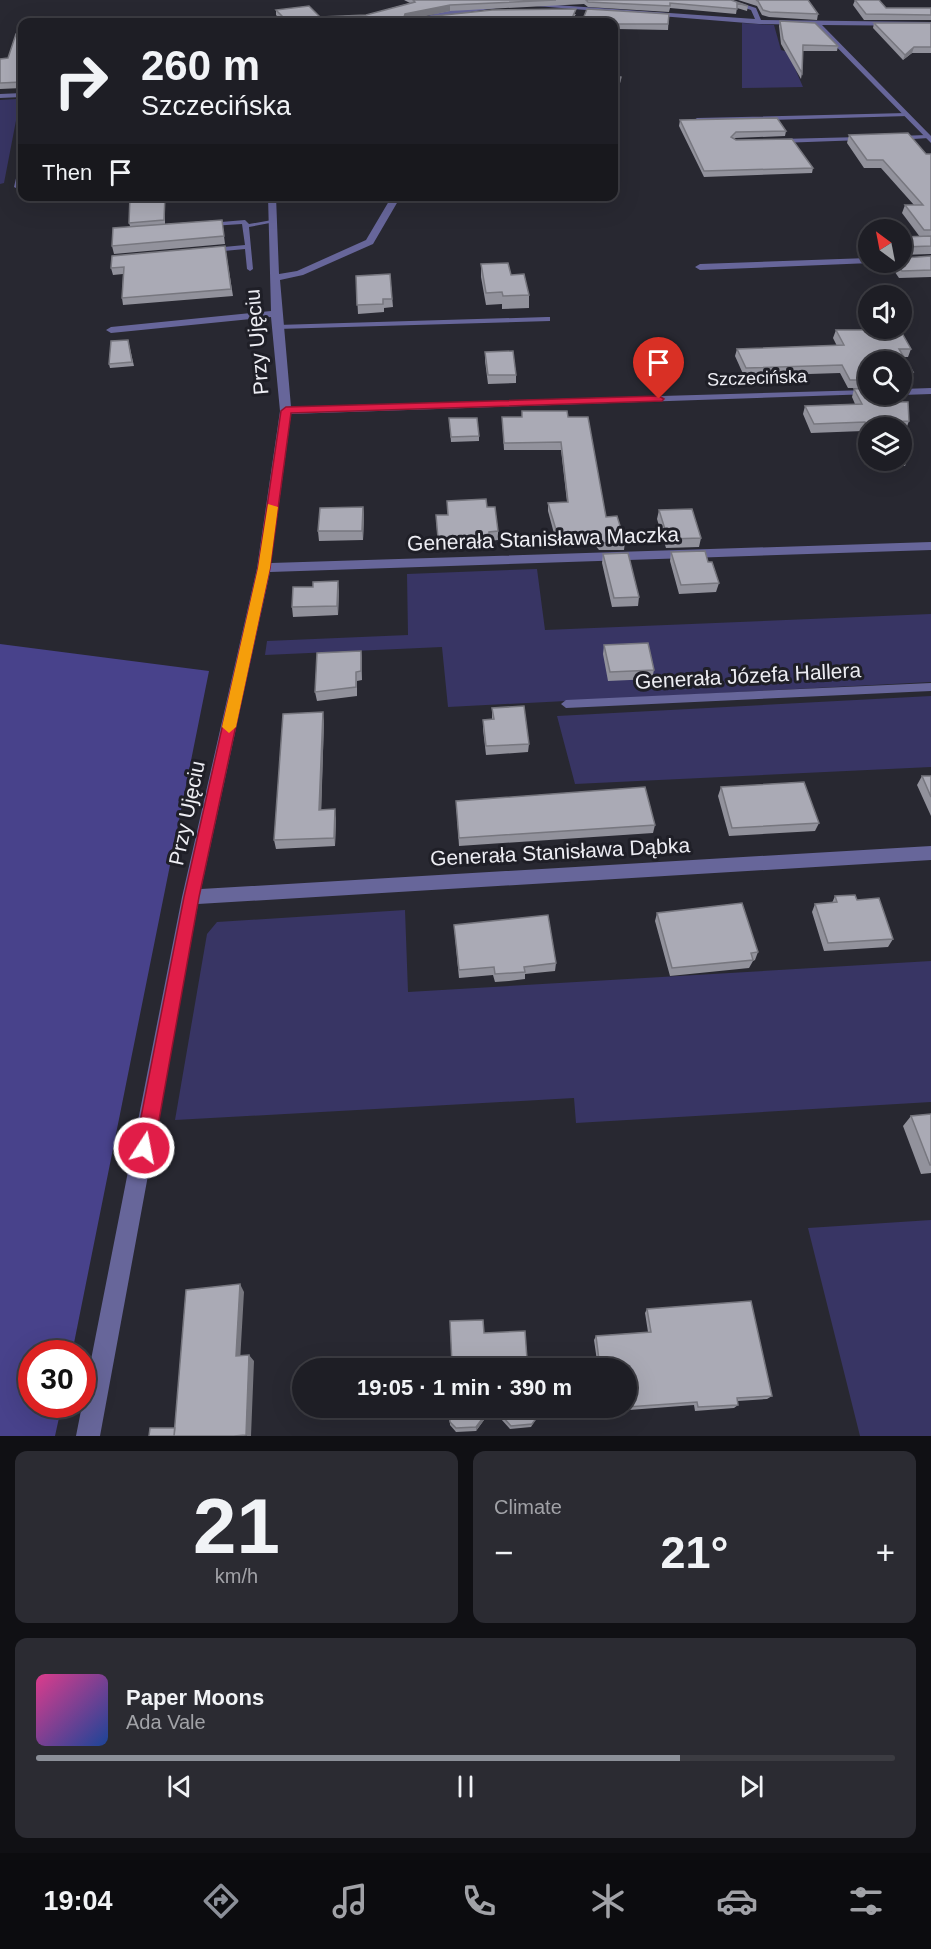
<!DOCTYPE html>
<meta charset="utf-8">
<style>
body{margin:0;font-family:Arial,sans-serif;background:#2b2b32;color:#f1f3f6;height:100vh;display:flex;flex-direction:column;font-size:22px;white-space:nowrap}
*{box-sizing:border-box;margin:0}
p{font-size:20px;color:#a1a2a7}
.icon{flex:none;width:33px;height:33px;fill:none;stroke:currentColor;stroke-width:2;stroke-linecap:round;stroke-linejoin:round}
.map{position:relative;height:1436px;overflow:hidden}
.drawer{display:flex;flex-direction:column;gap:15px;padding:15px;background:#101014;flex:1}
.drawer>*{flex:none}
.top-card{position:absolute;left:18px;top:18px;width:600px;height:183px;border-radius:12px;box-shadow:0 6px 24px #0002,0 0 0 2px #3c3c42;background:#1e1e25;color:#f1f3f6;overflow:hidden}
.needle{width:39px;rotate:328deg}
.controls{position:absolute;left:858px;top:219px;display:grid;gap:12px}
.controls a{display:grid;place-items:center;width:54px;height:54px;border-radius:50%;background:#1e1e25;box-shadow:0 6px 24px #0002,0 0 0 2px #3c3c42;font-size:30px}
.speed{position:absolute;left:18px;top:1340px;display:flex;gap:12px;font-size:30px;font-weight:700;text-align:center}
.speed>*{display:grid;place-content:center;width:78px;height:78px;border-radius:50%;background:#1e1e25;box-shadow:0 6px 24px #0002,0 0 0 2px #3c3c42;line-height:1}
.speed .limit{border:9px solid #d22;background:#fff;color:#111}
.pin{position:absolute;display:grid;place-items:center;width:51px;height:51px;color:#fff;margin:-62px -26px;border-radius:50% 50% 50% 0;rotate:-45deg;box-shadow:0 0 6px #0007}
.pin .icon{rotate:45deg}
.me{position:absolute;width:66px;margin:-33px;rotate:11deg;stroke-linejoin:round;filter:drop-shadow(0 0 4px #0008)}
.turn{display:flex;align-items:center;gap:21px;height:126px;padding:0 24px;font-size:27px}
.turn .icon{width:78px;height:78px;stroke-width:2.5}
.turn b{display:block;font-size:42px;line-height:51px}
.then{display:flex;align-items:center;height:57px;padding:0 24px;background:#0003;gap:12px;font-size:22px}
.big{font-size:45px;font-weight:700;line-height:1.1}
.drawer .card{flex:1;display:flex;flex-direction:column;justify-content:center;gap:9px;min-width:0;padding:0 21px;border-radius:12px;background:#2b2b32}
.drawer .dial{align-items:center;gap:0}
.dial b{font-size:78px;line-height:1}
.song{display:flex;align-items:center;gap:18px}
.cover{width:72px;height:72px;border-radius:9px;background:linear-gradient(135deg,hsl(330 70% 55%),hsl(220 70% 35%))}
.played{height:6px;border-radius:3px;background:linear-gradient(90deg,#8c9099 75%,#3c3c42 75%)}
.keys{display:flex;justify-content:space-around;direction:ltr}
.heat{display:flex;justify-content:space-between;align-items:center;font-size:33px;direction:ltr}
.drawer .tiles{flex:1;display:grid;gap:15px;grid-template-columns:1fr 1fr}
.card:last-child{grid-column:span 2}
.trip{position:absolute;left:292px;top:1358px;width:345px;height:60px;border-radius:30px;background:#1e1e25;box-shadow:0 6px 24px #0002,0 0 0 2px #3c3c42;font-weight:700;line-height:60px;text-align:center}
.tabs{display:flex;height:96px;justify-content:space-around;align-items:center;background:#0c0c0f;color:#a1a2a7}
.tabs .icon{width:42px;height:42px}
.tabs .on{color:#8c9099}
.tabs b{font-size:27px;color:#f1f3f6}
.map>svg:first-child{display:block}
</style>
<div class="map">
<svg width="931" height="1436" viewBox="0 0 931 1436">
<rect width="100%" height="100%" fill="#282831"/>
<path fill="#383564" d="M742,23L774,25L781,50L788,52L803,87L742,88Z
M16,99L19,105L4,183L0,184V100Z
M537,569L545,630L931,614V682L448,707L442,647L265,655L267,641L408,635L407,574Z
M931,696V767L575,784L557,716Z
M405,910L408,992L931,961V1102L576,1123L574,1098L175,1120L207,934L217,922Z
M931,1220V1436H860L808,1228Z"/>
<path fill="#48428b" d="M0,644L209,671L72,1353H32V1404H62L55,1436H0Z"/>
<g fill="none" stroke-linecap="round" stroke-linejoin="round">
<path fill="#67669a" fill-rule="evenodd" d="M906,113L908,116L697,122L694,120L697,118Z
M927,135L930,137L929,138L897,140L894,138L897,136Z
M861,137L864,139L863,140L780,143L777,141L780,139Z
M22,163V176L20,186L22,187V191L14,187L19,165Z
M245,220L249,224L272,220L275,222L249,227L253,269L250,271L247,269L245,249L213,252L210,250L213,248L245,245L242,224L211,226L209,225V223Z
M547,317H550V321L277,329L273,327L277,325Z
M931,683V691L566,708L561,704L566,700Z"/>
<path fill="#67669a" fill-rule="evenodd" d="M722,0H731L756,8L761,20L931,22V26L822,25L931,136V143L815,25L759,24L524,5L527,3L755,19L751,10Z
M494,5L496,8L406,22L445,11Z
M22,93V97L0,98V94Z
M268,196H276L279,274L297,271L366,240L392,196H401L373,244L303,275L280,280L291,407L868,390V394H872L291,414L271,563L931,542V550L270,572L201,889L931,846V860L198,904L100,1436H76L182,897L257,568L280,411L271,317L111,333L106,330L111,327L271,311Z
M868,258V262L871,263L700,270L695,267L700,264Z
M931,388V394L902,395L899,394H902V389Z"/>
</g>
<path fill="#92929c" d="M404,0H731L748,6L747,11L737,8L736,14L670,8L669,12L588,7L584,4L450,11L414,18L576,14L574,17L575,19L669,14L668,30L617,29L614,22H283L276,15V10L320,17L366,15L410,3Z
M738,0H808L818,14L817,20L769,17L762,15L757,6Z
M855,0L886,8H931V20H864L853,5Z
M780,21L838,46L837,51H803L802,73L801,79L781,44L779,26Z
M874,23H931V53H912L903,60L873,28Z
M22,33V88L0,89V59L8,58Z
M680,120L786,131L785,136L735,138L734,139L813,168L812,173L704,177L679,126Z
M849,135L926,154H931V254L902,255L904,258L931,256V277L899,278L888,262H902V237H920L902,213L905,205H914L881,168H864L847,143Z
M130,196H165V224L222,220L225,244L114,254L112,246L130,226L129,223Z
M225,246L233,296L123,305L122,298L123,274L113,275L111,268Z
M481,264L511,275L529,295V308L502,309V304L486,305L481,277Z
M390,274L393,307L384,308V312L358,314L356,276Z
M862,312H868V328H899L911,349L908,357H904L913,372L910,380H902V362H868V394L909,421L906,429H902V428H868V444L863,431L811,433L803,414L805,406L855,404L852,397L854,389L863,388H848L840,373L744,376L735,356L737,349L837,346L833,338L836,330H866L860,320Z
M128,340L134,366L110,368L109,364Z
M485,352L516,375V383L488,384L485,361Z
M522,411L568,417L606,517L625,542L624,550H599L592,541H556L548,511V503L567,502L561,450H504L502,417H522Z
M449,418L479,436V441L451,442Z
M902,446L908,458L905,466H878L876,460H902Z
M363,507L364,516L363,540L319,541L318,531Z
M487,507L498,531V540L489,541V549L438,547L436,515H447Z
M659,510L701,538L699,547L666,548L657,519Z
M671,552L719,583L716,592L679,594L670,561Z
M603,554L639,597L638,606L612,607L602,563Z
M339,590L338,615L293,617L292,607Z
M604,645L654,670L652,679L608,681L603,654Z
M361,651L362,660V680L357,681V696L317,701L315,692Z
M492,708L529,744L528,752L486,755L483,729V720L492,719Z
M324,721L321,810L336,818L335,846L276,849L274,840Z
M922,776H931V816L917,785Z
M721,787L819,823L815,831L729,836L718,796Z
M456,801L655,825L653,833L459,846Z
M835,896L857,900L893,939L888,947L824,951L812,912L815,904L832,903Z
M657,913L758,952L755,960L753,961L749,968L670,976L655,921Z
M454,925L556,963L555,971L525,974V979L509,981L495,982L493,975L459,978Z
M931,1114V1173L921,1174L903,1126L911,1116Z
M647,1309L772,1396L767,1399L738,1401V1405L734,1408L695,1411L694,1405L603,1412V1407H627V1368H598L594,1340L596,1336L648,1332L645,1313Z
M449,1407H537L538,1416L536,1419L531,1427L510,1429L492,1409L476,1431L456,1432L450,1425Z"/>
<path fill="#77777f" d="M450,5V11L406,20L404,17L405,14Z
M914,47L912,53L903,60L905,55Z
M621,77L620,83L614,106V102Z
M363,507L364,516L363,540L362,531Z
M338,581L339,590L338,615L337,606Z
M361,651L362,660V680L361,671Z
M323,712L324,721L321,819L319,810Z
M335,809L336,818L335,846L334,838Z
M240,1284L244,1292L240,1362L236,1356Z
M249,1355L254,1361L251,1436H247L246,1435Z
M491,1407H492V1409L476,1431V1427Z"/>
<path fill="#aaaab5" stroke="#77777f" stroke-width="1.5" d="M413,0H556L450,5L405,14L404,17L406,19L492,10L576,9L573,16L575,19H583L587,9L669,14L668,24H618L614,38V22H288L276,10L309,6L320,17L366,15L415,2Z
M586,0H731L748,6L737,3V9L670,3V6L588,2Z
M756,0H808L818,14L770,12L763,10L758,1Z
M855,0H879L886,8H931V15L866,14Z
M166,21V22H141Z
M780,21L815,23L838,46L803,45L802,73L783,39Z
M874,23H931V47H914L905,55Z
M22,33V82L0,83V59L8,58L16,34Z
M614,76L621,77L614,102Z
M777,118L786,131L736,132L731,137L736,140L792,139L813,168L704,171L680,120Z
M908,133L926,154H931V230H924L905,205H923L883,160H867L849,135Z
M130,196H165L164,220L129,223Z
M222,220L224,236L112,246L113,228Z
M931,236V246L904,247L902,253V237Z
M225,246L231,289L122,298L124,267L111,268L112,256Z
M902,255L904,258L931,256V270L902,271L896,262H902Z
M508,263L511,275L524,274L529,295L503,296L502,292L486,293L481,264Z
M390,274L392,299H383V304L357,305L356,276Z
M862,312H868V322Z
M873,328H899L911,349H899L913,372H902V362H868V380H850L842,365L746,368L737,349L844,345L836,330H874Z
M128,340L132,362L109,364L111,341Z
M513,351L516,375H488L485,352Z
M868,388V394H897L901,402H908L909,421L888,422L892,428H868V429L865,422L814,424L805,406L862,404L854,389Z
M522,411H567L568,417H588L606,517L617,516L625,542L600,543L593,533H557L548,503L568,502L561,442L504,443L502,417H522Z
M449,418H477L479,436L451,437Z
M902,446L908,458H902Z
M486,499L487,507H495L498,531L489,532V540L438,538L436,515H448L447,501Z
M363,507L362,531H318L320,508Z
M692,509L701,538L668,539L659,510Z
M705,551L708,562H712L719,583L681,585L671,552Z
M628,553L639,597L614,598L603,554Z
M338,581L337,606L292,607L293,587H313V582Z
M648,643L654,670L610,672L604,645Z
M361,651V671L356,672V687L315,692L317,653Z
M524,706L529,744L486,746L483,720L494,719L492,708Z
M323,712L319,810L335,809L334,838L274,840L283,714Z
M922,776H931V797Z
M804,782L819,823L732,828L721,787Z
M645,787L655,825L459,838L456,801Z
M855,895L857,900L879,898L893,939L828,943L815,904L837,902L835,896Z
M742,903L758,952L751,953L753,960L672,968L657,913Z
M548,915L556,963L524,967L525,972L495,974L494,967L459,970L454,925Z
M931,1114V1165H930L911,1116Z
M240,1284L236,1356L249,1355L246,1435L234,1436H174L186,1290Z
M751,1301L772,1396L737,1398L738,1405L698,1407L697,1402L627,1407V1368H600L596,1336L651,1332L647,1309Z
M483,1320L484,1333L525,1331L527,1359H532L533,1368H448L447,1364H452L450,1321Z
M449,1407H491L476,1427L456,1428L450,1422Z
M494,1407H537L538,1416L532,1424L511,1426Z
M605,1407H623L605,1408Z
M150,1428H175L174,1436H149Z"/>
<path fill="#e11d48" stroke="#92132f" stroke-width="1.5" d="M659,396L664,399L662,401L291,413L270,568L199,897L154,1148L151,1154L144,1157L138,1154L135,1148L184,897L258,568L281,411L286,407Z"/>
<path fill="#f59e0b" d="M268,504L278,507L270,568L236,727L229,733L222,727L258,568Z"/>
<g text-anchor="middle" stroke-width="6" stroke-linejoin="round" paint-order="stroke">
<g font-size="18" fill="#ededf3" stroke="#1f1f27">
<text transform="translate(757 378) rotate(-2)" y="6">Szczecińska</text>
</g>
<g font-size="21" fill="#ededf3" stroke="#1f1f27">
<text transform="translate(257 342) rotate(-95)" y="7">Przy Ujęciu</text>
<text transform="translate(543 539) rotate(-2)" y="7">Generała Stanisława Maczka</text>
<text transform="translate(748 676) rotate(-3)" y="7">Generała Józefa Hallera</text>
<text transform="translate(187 813) rotate(-78)" y="7">Przy Ujęciu</text>
<text transform="translate(560 852) rotate(-3)" y="7">Generała Stanisława Dąbka</text>
</g>
</g>
</svg>
<div class="controls">
<a><svg class="needle" viewBox="-14 -14 28 28"><path d="M0-13l5 13h-10z" fill="#e53935"/><path d="M0 13l5-13h-10z" fill="#a1a2a7"/></svg></a>
<a><svg class="icon" aria-label="sound" viewBox="0 0 24 24"><path d="M4 9h4l5-4v14l-5-4H4zM17 9q2 3 0 6"/></svg></a>
<a><svg class="icon" aria-label="search" viewBox="0 0 24 24"><circle cx="10" cy="10" r="6"/><path d="M15 15l6 6"/></svg></a>
<a><svg class="icon" aria-label="layers" viewBox="0 0 24 24"><path d="M12 4l9 5-9 5-9-5zM3 14l9 5 9-5"/></svg></a>
</div>
<div class="speed"><div class="limit">30</div></div>
<div class="pin" style="left:659px;top:399px;background:#d93025"><svg class="icon" aria-label="arrive" viewBox="0 0 24 24"><path d="M6 21V4h12l-3 4 3 4H6"/></svg></div>
<svg class="me" style="left:144px;top:1148px" viewBox="-20 -20 40 40"><circle r="17" fill="#e11d48" stroke="#fff" stroke-width="3"/><path d="M0-11L8 9 0 5-8 9z" fill="#fff"/></svg>
<div class="trip">19:05 · 1 min · 390 m</div>
<div class="top-card">
<div class="turn"><svg class="icon" aria-label="right" viewBox="0 0 24 24"><path d="M7 20v-9h11M14 6l5 5-5 5"/></svg><div><b>260 m</b>Szczecińska</div></div>
<div class="then">Then<svg class="icon" aria-label="arrive" viewBox="0 0 24 24"><path d="M6 21V4h12l-3 4 3 4H6"/></svg></div>
</div>
</div>
<section class="drawer">
<div class="tiles">
<div class="card dial"><b>21</b><p>km/h</p></div>
<div class="card"><p>Climate</p>
<div class="heat"><a>−</a><b class="big">21°</b><a>+</a></div>
</div>
<div class="card">
<div class="song"><i class="cover"></i><div><b>Paper Moons</b><p>Ada Vale</p></div></div>
<div class="played"></div>
<div class="keys"><svg class="icon" aria-label="previous" viewBox="0 0 24 24"><path d="M18 5L8 12l10 7zM5 5v14"/></svg><svg class="icon" aria-label="pause" viewBox="0 0 24 24"><path d="M8 5v14M16 5v14"/></svg><svg class="icon" aria-label="next" viewBox="0 0 24 24"><path d="M6 5l10 7-10 7zM19 5v14"/></svg></div>
</div>
</div>
</section>
<nav class="tabs">
<b>19:04</b>
<svg class="icon on" aria-label="directions" viewBox="0 0 24 24"><path d="M12 3l9 9-9 9-9-9zM9 14v-3h6M13 9l2 2-2 2"/></svg>
<svg class="icon" aria-label="music" viewBox="0 0 24 24"><path d="M9 18V5l10-2v13"/><circle cx="6" cy="18" r="3"/><circle cx="16" cy="16" r="3"/></svg>
<svg class="icon" aria-label="phone" viewBox="0 0 24 24"><path d="M5 4h4l2 5-3 2q2 4 5 5l2-3 5 2v4C11 20 4 13 5 4z"/></svg>
<svg class="icon" aria-label="climate" viewBox="0 0 24 24"><path d="M12 3v18M4 7l16 10M4 17L20 7"/></svg>
<svg class="icon" aria-label="car" viewBox="0 0 24 24"><path d="M5 17H2v-5l4-1 3-4h7l3 4 3 1v5h-3M9 17h6M6 11h13"/><circle cx="7" cy="17" r="2"/><circle cx="17" cy="17" r="2"/></svg>
<svg class="icon" aria-label="filters" viewBox="0 0 24 24"><path d="M4 7h16M4 17h16"/><circle cx="9" cy="7" r="2"/><circle cx="15" cy="17" r="2"/></svg>
</nav>
